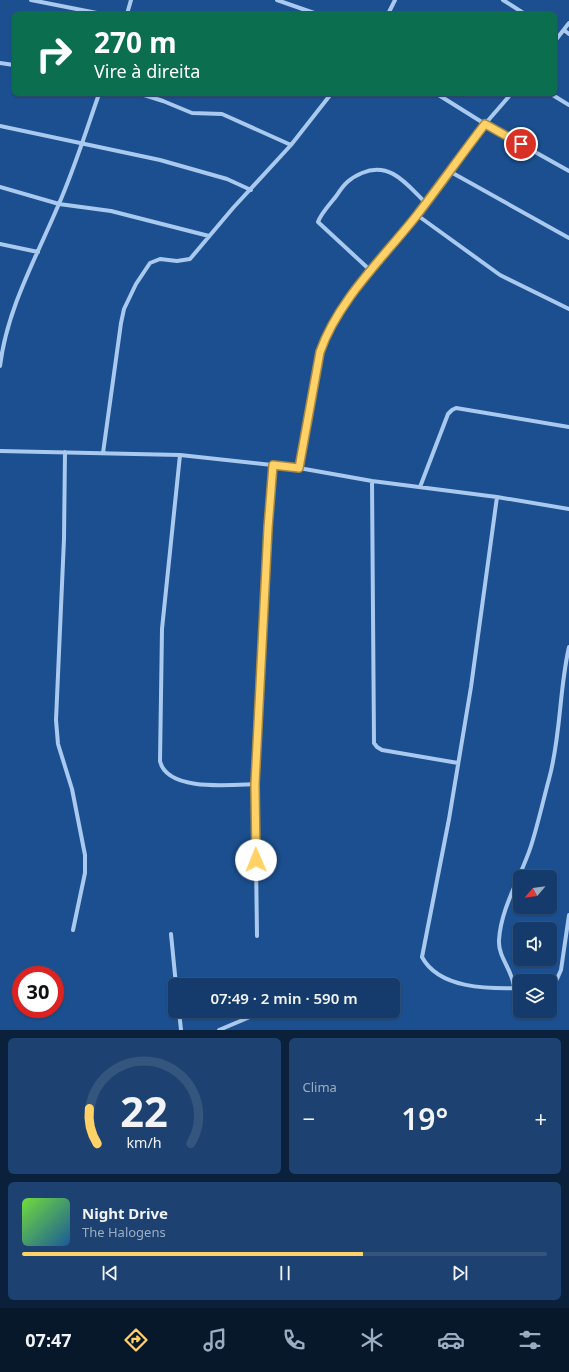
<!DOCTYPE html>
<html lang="pt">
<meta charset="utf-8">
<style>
body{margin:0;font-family:"Noto Sans",sans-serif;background:#1d4271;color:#f1f3f6;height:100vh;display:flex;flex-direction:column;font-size:15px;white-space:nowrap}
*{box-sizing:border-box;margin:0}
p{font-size:13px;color:#9dadc1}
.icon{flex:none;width:22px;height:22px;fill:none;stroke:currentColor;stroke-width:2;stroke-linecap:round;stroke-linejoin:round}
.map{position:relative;height:1030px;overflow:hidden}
.details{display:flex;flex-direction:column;gap:8px;padding:8px;background:#0b203b;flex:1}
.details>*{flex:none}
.top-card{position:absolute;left:12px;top:12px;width:545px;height:84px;border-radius:6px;box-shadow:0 1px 3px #0004,0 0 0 1px #33557e;background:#0b6e4f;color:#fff;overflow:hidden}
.needle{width:26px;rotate:241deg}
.buttons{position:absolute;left:513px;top:870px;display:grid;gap:8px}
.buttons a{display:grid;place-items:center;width:44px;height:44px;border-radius:6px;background:#143b6b;box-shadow:0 1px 3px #0004,0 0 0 1px #33557e;font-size:20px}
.speed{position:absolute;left:12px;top:966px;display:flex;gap:8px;font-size:20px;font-weight:700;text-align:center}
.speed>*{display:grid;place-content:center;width:52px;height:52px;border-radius:50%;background:#143b6b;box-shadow:0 1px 3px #0004,0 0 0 1px #33557e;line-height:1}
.speed .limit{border:6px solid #d22;background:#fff;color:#111}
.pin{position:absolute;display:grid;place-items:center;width:34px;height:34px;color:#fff;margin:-17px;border:2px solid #fff;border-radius:50%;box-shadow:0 1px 4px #0007}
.me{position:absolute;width:44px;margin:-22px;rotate:359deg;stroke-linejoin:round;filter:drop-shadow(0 0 3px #0008)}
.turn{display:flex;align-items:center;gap:14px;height:84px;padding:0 16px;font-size:18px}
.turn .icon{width:52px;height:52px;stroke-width:2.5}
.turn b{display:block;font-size:28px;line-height:34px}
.big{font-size:30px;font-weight:600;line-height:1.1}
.details .card{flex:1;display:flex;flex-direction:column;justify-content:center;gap:6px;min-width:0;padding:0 14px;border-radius:6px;background:#1d4271}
.details .dial{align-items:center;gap:0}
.dial svg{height:104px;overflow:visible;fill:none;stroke:#33557e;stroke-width:7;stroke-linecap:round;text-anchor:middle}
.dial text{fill:#f1f3f6;stroke:none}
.song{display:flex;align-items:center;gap:12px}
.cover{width:48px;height:48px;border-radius:6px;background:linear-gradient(135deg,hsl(100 70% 55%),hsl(210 70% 35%))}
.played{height:4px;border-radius:2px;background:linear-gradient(90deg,#ffd166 65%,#33557e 65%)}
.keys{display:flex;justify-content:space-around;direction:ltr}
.heat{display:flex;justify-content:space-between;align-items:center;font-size:22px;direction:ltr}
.details .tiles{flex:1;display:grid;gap:8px;grid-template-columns:1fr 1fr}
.card:last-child{grid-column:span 2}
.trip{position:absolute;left:168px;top:978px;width:232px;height:40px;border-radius:6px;background:#143b6b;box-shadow:0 1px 3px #0004,0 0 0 1px #33557e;font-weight:600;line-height:40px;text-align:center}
.tabs{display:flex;height:64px;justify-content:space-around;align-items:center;background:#08182b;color:#9dadc1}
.tabs .icon{width:28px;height:28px}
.tabs .current{color:#ffd166}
.tabs b{font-size:18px;color:#f1f3f6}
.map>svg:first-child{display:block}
</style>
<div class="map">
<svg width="569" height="1030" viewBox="0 0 569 1030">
<rect width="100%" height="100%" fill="#1b4f8f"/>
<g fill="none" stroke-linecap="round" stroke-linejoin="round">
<path stroke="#a9c9ee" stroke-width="4" d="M31,0L102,14
M277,0L317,14
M503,0L525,14
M127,14L131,0
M388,14L395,0
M564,30L569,34
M555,41L569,23
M0,63L14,65
M141,94L163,101L192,113L222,114L291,145
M437,94L485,124L569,171
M551,94L569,105
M0,126L160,160L227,179L251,190
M449,171L569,238
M0,187L59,204L111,211L209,236
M417,215L500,275L569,309
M0,244L38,252
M371,271L318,222C321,213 331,203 337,195C344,184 350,178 362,173C391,161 407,185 426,203
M0,366C7,309 36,258 58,206C74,170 86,131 99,94
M0,451L180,455L299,468L372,481L497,497L569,509
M65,452L64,539L56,720L58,744L72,789L85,855V873L73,930
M103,453L121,323L124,309L136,284L150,263L160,259L177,261L190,259L233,208L291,145L331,94
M180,455L162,629L160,761C167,792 230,785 255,784
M299,468L320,352L331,327L371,271L417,215L485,124L511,94
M372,481L374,743L377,747L382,750L458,763
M420,487L448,414L452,410L456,408L569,427
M497,497L471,687L449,819L422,957C439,989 489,989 520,988
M171,934L176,985
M257,936L255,784L267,528L273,465
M550,984L557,979L561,970L569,915
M514,988C513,970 498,958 499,940C501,907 521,877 531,846C538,824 543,801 549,779C561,736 559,690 569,647
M179,1011L181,1030
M219,1030L264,1011"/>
</g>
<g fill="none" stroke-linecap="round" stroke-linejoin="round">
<defs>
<path id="route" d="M256,860L255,784L268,528L273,465L299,468L320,352C338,300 384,257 417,215C440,185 462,154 485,124L521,144"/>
</defs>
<use href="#route" stroke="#a68842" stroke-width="10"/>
<use href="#route" stroke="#ffd166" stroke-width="7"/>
</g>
</svg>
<div class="buttons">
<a><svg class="needle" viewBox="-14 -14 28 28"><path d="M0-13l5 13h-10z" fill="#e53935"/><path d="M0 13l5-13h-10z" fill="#9dadc1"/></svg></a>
<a><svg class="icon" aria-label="sound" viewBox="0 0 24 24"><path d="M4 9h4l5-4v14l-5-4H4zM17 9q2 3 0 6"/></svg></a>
<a><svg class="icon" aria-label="layers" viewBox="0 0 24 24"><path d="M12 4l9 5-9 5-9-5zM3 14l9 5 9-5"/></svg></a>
</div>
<div class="speed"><div class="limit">30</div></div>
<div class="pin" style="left:521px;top:144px;background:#d93025"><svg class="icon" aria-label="arrive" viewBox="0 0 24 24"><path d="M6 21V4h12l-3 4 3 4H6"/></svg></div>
<svg class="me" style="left:256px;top:860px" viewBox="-20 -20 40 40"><circle r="19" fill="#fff"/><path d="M0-13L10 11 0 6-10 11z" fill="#ffd166"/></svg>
<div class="trip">07:49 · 2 min · 590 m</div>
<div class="top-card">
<div class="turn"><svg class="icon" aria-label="right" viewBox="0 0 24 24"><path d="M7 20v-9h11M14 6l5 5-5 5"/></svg><div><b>270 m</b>Vire à direita</div></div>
</div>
</div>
<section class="details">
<div class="tiles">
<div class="card dial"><svg viewBox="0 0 100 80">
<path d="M14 69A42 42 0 1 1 86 69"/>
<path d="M14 69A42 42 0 0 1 8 42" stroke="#ffd166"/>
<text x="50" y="56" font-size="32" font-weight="700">22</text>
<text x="50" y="72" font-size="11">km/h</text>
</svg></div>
<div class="card"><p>Clima</p>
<div class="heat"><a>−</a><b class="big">19°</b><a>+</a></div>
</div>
<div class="card">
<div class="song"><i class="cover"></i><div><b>Night Drive</b><p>The Halogens</p></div></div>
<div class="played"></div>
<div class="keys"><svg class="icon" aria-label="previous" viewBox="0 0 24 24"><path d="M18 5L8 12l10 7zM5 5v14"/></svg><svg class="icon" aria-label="pause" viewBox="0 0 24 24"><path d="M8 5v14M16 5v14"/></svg><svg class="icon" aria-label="next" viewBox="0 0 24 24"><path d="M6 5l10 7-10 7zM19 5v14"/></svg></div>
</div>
</div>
</section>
<nav class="tabs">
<b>07:47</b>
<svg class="icon current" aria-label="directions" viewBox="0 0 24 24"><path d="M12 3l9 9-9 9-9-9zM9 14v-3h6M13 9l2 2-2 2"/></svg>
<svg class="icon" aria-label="music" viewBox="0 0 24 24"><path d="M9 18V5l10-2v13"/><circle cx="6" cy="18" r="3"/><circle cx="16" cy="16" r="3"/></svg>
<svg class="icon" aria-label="phone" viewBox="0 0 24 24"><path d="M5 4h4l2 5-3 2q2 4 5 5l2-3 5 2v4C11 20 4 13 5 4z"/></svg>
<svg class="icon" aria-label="climate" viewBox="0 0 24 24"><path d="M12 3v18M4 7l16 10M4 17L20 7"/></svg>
<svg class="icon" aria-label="car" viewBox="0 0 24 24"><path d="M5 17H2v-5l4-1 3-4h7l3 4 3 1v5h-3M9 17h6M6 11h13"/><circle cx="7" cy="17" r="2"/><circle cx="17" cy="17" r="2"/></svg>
<svg class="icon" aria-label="filters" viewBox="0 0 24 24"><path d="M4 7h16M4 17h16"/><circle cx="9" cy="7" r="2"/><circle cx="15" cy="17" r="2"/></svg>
</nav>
